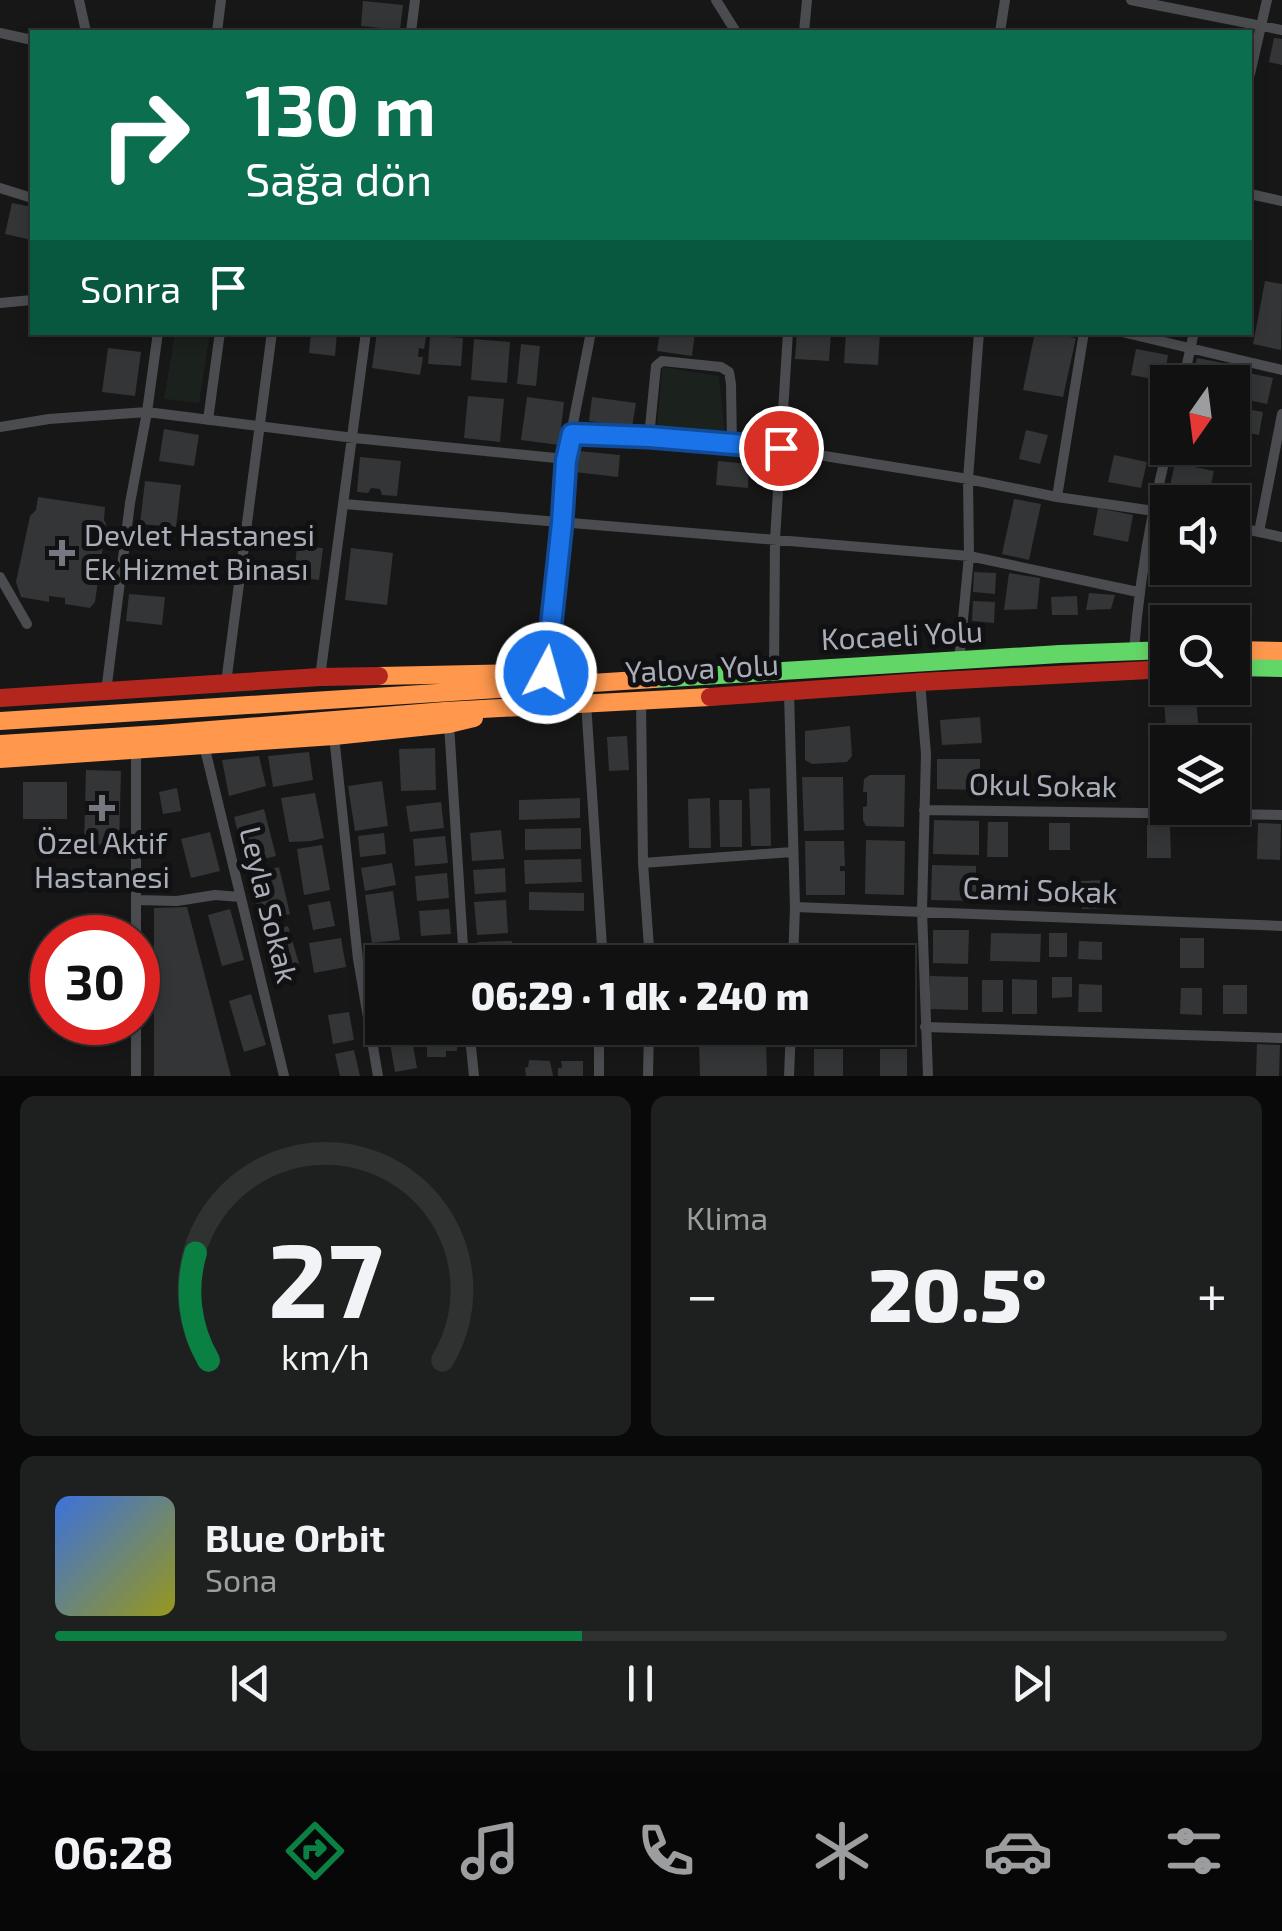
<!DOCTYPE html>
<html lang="tr">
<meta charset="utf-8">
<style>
body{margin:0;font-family:"Exo 2",sans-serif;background:#1e1f1f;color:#f1f3f6;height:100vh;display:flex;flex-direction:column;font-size:38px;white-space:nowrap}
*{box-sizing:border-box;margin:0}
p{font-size:32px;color:#9c9d9f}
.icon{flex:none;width:55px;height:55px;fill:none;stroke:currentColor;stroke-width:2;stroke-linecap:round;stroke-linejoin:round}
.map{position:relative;height:1076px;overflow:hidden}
.side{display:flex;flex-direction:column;gap:20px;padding:20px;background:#090909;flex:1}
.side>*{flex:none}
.hud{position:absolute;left:30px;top:30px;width:1222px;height:305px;border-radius:0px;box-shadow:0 5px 15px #0003,0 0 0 2px #303131;background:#0b6e4f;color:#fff;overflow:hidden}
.needle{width:65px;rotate:194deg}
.fabs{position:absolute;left:1150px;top:365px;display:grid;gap:20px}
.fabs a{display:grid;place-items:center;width:100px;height:100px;border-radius:0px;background:#111;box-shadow:0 5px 15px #0003,0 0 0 2px #303131;font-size:50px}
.speed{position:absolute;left:30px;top:915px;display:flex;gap:20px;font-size:50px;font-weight:700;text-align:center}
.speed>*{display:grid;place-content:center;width:130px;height:130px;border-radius:50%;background:#111;box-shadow:0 5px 15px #0003,0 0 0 2px #303131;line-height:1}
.speed .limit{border:15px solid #d22;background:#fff;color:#111}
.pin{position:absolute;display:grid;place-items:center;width:85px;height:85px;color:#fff;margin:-42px;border:5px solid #fff;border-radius:50%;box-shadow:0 2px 10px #0007}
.me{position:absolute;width:110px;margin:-55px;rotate:6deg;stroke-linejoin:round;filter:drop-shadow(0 0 8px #0008)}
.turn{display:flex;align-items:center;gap:35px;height:210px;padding:0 50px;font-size:45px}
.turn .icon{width:130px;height:130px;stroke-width:2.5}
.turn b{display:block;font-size:70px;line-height:85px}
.then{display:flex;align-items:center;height:95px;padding:0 50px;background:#0003;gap:20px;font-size:38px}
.big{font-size:75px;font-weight:800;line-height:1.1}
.side .card{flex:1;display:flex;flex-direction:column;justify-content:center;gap:15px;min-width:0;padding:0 35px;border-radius:15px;background:#1e1f1f}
.side .dial{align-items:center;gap:0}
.dial svg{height:260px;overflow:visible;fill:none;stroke:#303131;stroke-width:7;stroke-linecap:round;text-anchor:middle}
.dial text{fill:#f1f3f6;stroke:none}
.song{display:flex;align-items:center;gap:30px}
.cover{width:120px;height:120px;border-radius:15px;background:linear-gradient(135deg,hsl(220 70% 55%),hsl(60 70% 35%))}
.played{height:10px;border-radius:5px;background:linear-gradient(90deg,#0b8043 45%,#303131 45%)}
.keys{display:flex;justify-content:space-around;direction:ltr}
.heat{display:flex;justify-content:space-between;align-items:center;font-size:55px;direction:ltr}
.side .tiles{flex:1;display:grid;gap:20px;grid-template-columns:1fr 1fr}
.card:last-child{grid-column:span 2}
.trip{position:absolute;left:365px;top:945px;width:550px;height:100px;border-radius:0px;background:#111;box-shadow:0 5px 15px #0003,0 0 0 2px #303131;font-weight:800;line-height:100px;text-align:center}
.tab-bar{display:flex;height:160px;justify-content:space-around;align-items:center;background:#070707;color:#9c9d9f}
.tab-bar .icon{width:70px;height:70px}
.tab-bar .active{color:#0b8043}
.tab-bar b{font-size:45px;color:#f1f3f6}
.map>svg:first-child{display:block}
</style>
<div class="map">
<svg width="1282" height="1076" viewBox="0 0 1282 1076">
<rect width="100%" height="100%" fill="#171717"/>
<path fill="#1b211c" d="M175,333H210L199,403L164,399Z
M662,367L719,376L725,434L657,429Z"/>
<path fill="#343537" d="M363,1L403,5L400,30L361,26Z
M1274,38L1282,39V65L1269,62Z
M12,203L32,207V240L5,234Z
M1265,281L1282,284L1281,350L1253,344Z
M311,332H337L335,356L309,353Z
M377,332H427L424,349L419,348L418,357H423L420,375L372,368Z
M660,332H695L692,356L657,351Z
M797,332H831L829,361L795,359Z
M846,332H880L878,365L844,363Z
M1035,332L1076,338L1063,397L1023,390Z
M430,336L463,338L461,366L428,364Z
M474,339L510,342L507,383L471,380Z
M521,344L540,346L536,386L517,384Z
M108,348L141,352L135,396L102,392Z
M1136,349L1168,355L1164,381L1131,375Z
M1197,358L1228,364L1225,382H1192Z
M1248,373L1273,378L1267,404L1243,399Z
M468,396L504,399L500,442L464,438Z
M527,397L564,402L559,445L521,440Z
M592,397L636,403L632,427L589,421Z
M1236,407L1263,412L1259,435L1232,430Z
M164,429L199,435L194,466L159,461Z
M1026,430L1048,435L1040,464L1019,459Z
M1184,448H1207L1203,464L1182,459Z
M578,451L620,455L618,477L575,472Z
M1114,455L1147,462L1141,488L1108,482Z
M360,457L401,461L397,496L382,495L380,489L371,488L368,493L357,492Z
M718,461L749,464L748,488L716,485Z
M1175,463L1214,471L1207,502L1168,495Z
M145,481L181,485L176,527L140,524Z
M38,497L105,507L104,520L106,524L95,602L90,608L65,604V598L49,596V602L21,597L16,582L30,516L36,510Z
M1014,499L1041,504L1029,560L1002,554Z
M1098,508L1133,515L1128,542L1093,535Z
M1163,520L1168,521V552L1156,550Z
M297,546L323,548L319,580L294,577Z
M351,548L393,553L387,605L345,600Z
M974,572L996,573L995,594L973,592Z
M1009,573L1040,578L1037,609L1004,610Z
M1089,593L1115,595L1111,609L1086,610Z
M129,594L165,597L162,625L126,621Z
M1077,596L1078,615H1052L1051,597Z
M973,601L995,602L994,623L972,621Z
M1196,699L1199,732H1192L1193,741L1167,742L1164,700Z
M980,717L982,743L942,745L940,720Z
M850,726L852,756L847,762L812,764L805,760V731Z
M627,736L629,770L609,771L607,737Z
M435,748L436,790L401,791L399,749Z
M309,752L313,780L273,787L268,756Z
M259,756L266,786L229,796L222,760Z
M937,759H980V790L937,789Z
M86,770L121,771L119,845L84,844Z
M870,775H905L904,827L866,826L863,820V807L867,806V792H863L864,779Z
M802,777H843L844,830L804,831Z
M382,781L388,826L355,831L348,786Z
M23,782H67V819H23Z
M177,788L181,811L163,814L159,792Z
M770,788L771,846H751L749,789Z
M315,793L324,838L311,841L289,842L281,798Z
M580,798V818L519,820V800Z
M710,798L711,848H689L688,799Z
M719,800H742V847H720Z
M441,802L444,828L410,832L406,806Z
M264,809L276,856L246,863L234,817Z
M934,820L979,821V855L933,854Z
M988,822H1008V857H987Z
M1049,823H1070V850H1049Z
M1258,823L1281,824L1280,860L1257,859Z
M1147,825H1170L1171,858H1147Z
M581,828V849L525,850V829Z
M501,830L504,859L472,861L470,833Z
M210,832L220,871L191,878L181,839Z
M384,833L386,854L360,857L358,836Z
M445,836L448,863L415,866L413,839Z
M866,840L905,841L904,895L865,894Z
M805,841H844L845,866H840V871H845V895H806Z
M322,845L330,890L304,895L297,849Z
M581,859L582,882L525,884L524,860Z
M392,863L396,885L365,891L361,868Z
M932,865L976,866V901L931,900Z
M279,867L290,914L261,921L249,874Z
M505,868L506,892L475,894L473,870Z
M447,873L449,898L417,901L415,876Z
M1105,880L1106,908L1082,909L1081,881Z
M393,891L400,940L372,943L365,895Z
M529,892L584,893V911L529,910Z
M506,900L508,933L477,935L474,902Z
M330,901L335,926L313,930L308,905Z
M187,907L231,1076H154V908Z
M230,909L244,960L222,966L208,915Z
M449,909L451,934L421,936L419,911Z
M288,926L300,967L275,974L264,933Z
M933,930H969L968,964L933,963Z
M991,933L1041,934L1040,962L990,961Z
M1049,933H1067V957H1049Z
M341,938L346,967L314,973L309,943Z
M1180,938H1204V968H1180Z
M512,941V962H479L478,942Z
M1079,941L1102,942V960L1078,959Z
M898,971H904L903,999H898Z
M930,976L968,977V1010L930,1009Z
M1052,977H1072V997L1052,998Z
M1012,979L1037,980V1014H1012Z
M982,980H1003V1012H982Z
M1079,984L1102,985V1012H1078Z
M1223,985H1247V1014H1223Z
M1181,988H1202V1015L1180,1014Z
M251,994L266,1045L244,1052L229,1001Z
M898,1009H907V1037H880V1028H898Z
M349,1012L354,1040L333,1044L328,1015Z
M427,1028H457V1051H446V1057H427Z
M811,1028H837V1037H811Z
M412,1039L417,1068L395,1072L390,1043Z
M766,1040L767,1076H700L699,1041Z
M1257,1044L1280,1045L1279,1076H1256Z
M814,1049H843V1076H814Z
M880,1049H907V1076H880Z
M354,1050L360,1076H340L335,1054Z
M529,1060L550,1061L553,1076H526L525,1068L528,1067Z
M561,1061H583V1076H558V1068H562Z"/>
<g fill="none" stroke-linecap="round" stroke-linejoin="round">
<path stroke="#4b4c50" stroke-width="10" d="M79,0L86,32
M716,0L736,32
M1131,0L1282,30
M217,32L221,0
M411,32L415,0
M804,32L807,0
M1000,32L1005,0
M0,33L32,40
M1250,74L1267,0
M0,188L32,198
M1250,194L1282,201
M0,303L32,300
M1122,332L1282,370
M1183,382L1194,332
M208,420L220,332
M0,427L49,419L147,412L354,438L566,459
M571,434L649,437L781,449L968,479L1057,497L1168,513
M649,437L656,366L662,361L721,367L729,372L731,384L732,445
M1057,497L1084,332
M344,504L969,556L1138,592
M1232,526L1282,537
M1259,532L1282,414
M0,577L27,624
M1134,651C1139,581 1151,514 1168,446
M959,661L969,556L968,479L979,332
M774,671L775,539L788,332
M546,673L562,523L566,459L591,332
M320,677L366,332
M920,682L926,754L922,911L928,1076
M226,683L272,332
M106,692L130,503L147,412L158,332
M789,693L795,907L793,962
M641,700L643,863L650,962
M586,702L603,962
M449,724L464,962
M334,736L358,959L378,1076
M204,745L284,1076
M136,749V938
M924,810L1282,815
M643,863L792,852
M136,900L177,901L215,895L240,897
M795,907L1282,926
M136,1022V1076
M925,1027L1282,1038
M469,1028L474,1076
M599,1076V1028
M648,1076L649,1028
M789,1076L791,1028"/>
<path stroke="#63d668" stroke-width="18" d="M1232,667L1282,668
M654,679L1060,654L1168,650"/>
<path stroke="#ff974d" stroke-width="18" d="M1232,650L1282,651
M379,676L565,672
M0,721L654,679
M0,744L160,734L445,711L710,697
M0,759L334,736L449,724L474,718"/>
<path stroke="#b3261e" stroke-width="18" d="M710,697L920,682L1168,669
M0,698L320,677L379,676"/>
</g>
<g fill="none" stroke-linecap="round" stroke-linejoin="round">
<defs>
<path id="route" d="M546,673L562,523L566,460L572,434L649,437L781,448"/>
</defs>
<use href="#route" stroke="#114b97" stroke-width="25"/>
<use href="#route" stroke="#1a73e8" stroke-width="18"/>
</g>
<g fill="#757880" stroke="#111113" stroke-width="4">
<path d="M57 538h10v10h10v10h-10v10h-10v-10h-10v-10h10z"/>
<path d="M97 793h10v10h10v10h-10v10h-10v-10h-10v-10h10z"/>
</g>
<g text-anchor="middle" stroke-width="10" stroke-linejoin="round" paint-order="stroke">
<g font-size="30" fill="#a8adb8" stroke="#111113" text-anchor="start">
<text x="84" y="546">Devlet Hastanesi<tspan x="84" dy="34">Ek Hizmet Binası</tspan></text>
<text x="102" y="854" text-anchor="middle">Özel Aktif<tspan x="102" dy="34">Hastanesi</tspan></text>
</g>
<g font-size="30" fill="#a8adb8" stroke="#111113">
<text transform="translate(902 636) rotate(-3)" y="10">Kocaeli̇ Yolu</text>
<text transform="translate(702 669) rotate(-3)" y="10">Yalova Yolu</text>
<text transform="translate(1043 786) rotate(1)" y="10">Okul Sokak</text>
<text transform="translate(1040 891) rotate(2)" y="10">Cami Sokak</text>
<text transform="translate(268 905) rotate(76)" y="10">Leyla Sokak</text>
</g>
</g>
</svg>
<div class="fabs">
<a><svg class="needle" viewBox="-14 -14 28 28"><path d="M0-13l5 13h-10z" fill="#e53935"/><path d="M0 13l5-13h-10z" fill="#9c9d9f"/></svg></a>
<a><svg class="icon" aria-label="sound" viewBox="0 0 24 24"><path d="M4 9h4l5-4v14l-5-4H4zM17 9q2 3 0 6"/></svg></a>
<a><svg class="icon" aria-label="search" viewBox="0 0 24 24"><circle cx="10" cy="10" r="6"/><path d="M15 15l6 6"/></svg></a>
<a><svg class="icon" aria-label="layers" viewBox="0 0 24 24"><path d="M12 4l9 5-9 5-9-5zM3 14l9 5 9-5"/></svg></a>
</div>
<div class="speed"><div class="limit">30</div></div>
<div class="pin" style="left:781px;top:448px;background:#d93025"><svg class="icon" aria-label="arrive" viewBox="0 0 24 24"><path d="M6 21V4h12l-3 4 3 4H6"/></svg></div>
<svg class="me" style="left:546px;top:673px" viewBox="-20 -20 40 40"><circle r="17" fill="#1a73e8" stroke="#fff" stroke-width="3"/><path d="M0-11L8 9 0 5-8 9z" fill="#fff"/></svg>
<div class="trip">06:29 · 1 dk · 240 m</div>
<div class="hud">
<div class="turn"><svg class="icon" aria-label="right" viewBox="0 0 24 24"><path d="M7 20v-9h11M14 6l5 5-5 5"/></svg><div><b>130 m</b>Sağa dön</div></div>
<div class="then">Sonra<svg class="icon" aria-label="arrive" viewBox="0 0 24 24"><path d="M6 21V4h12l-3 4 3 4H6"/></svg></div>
</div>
</div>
<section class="side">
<div class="tiles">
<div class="card dial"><svg viewBox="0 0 100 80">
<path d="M14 69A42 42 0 1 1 86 69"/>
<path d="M14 69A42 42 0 0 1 10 36" stroke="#0b8043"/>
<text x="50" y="56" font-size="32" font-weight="700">27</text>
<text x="50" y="72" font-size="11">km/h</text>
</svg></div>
<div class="card"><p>Klima</p>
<div class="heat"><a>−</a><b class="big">20.5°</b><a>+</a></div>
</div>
<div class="card">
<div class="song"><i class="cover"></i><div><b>Blue Orbit</b><p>Sona</p></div></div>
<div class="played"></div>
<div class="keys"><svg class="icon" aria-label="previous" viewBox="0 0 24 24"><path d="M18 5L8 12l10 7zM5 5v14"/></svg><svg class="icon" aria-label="pause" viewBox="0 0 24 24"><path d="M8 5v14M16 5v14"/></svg><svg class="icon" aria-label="next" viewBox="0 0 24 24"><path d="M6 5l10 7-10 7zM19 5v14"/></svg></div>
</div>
</div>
</section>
<nav class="tab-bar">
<b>06:28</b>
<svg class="icon active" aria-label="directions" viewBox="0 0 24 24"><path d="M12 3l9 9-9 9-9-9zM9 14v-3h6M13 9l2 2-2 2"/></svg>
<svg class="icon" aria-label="music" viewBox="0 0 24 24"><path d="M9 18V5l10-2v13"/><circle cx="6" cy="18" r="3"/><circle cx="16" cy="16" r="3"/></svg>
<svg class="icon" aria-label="phone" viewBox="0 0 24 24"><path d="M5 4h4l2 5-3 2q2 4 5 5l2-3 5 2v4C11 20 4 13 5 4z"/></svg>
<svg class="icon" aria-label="climate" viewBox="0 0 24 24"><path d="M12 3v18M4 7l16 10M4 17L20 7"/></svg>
<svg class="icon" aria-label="car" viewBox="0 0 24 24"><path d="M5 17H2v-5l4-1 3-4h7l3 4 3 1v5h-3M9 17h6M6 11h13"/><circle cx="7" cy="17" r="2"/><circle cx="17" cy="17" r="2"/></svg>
<svg class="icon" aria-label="filters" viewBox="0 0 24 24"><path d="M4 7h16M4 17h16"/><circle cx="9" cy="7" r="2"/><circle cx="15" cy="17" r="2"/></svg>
</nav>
